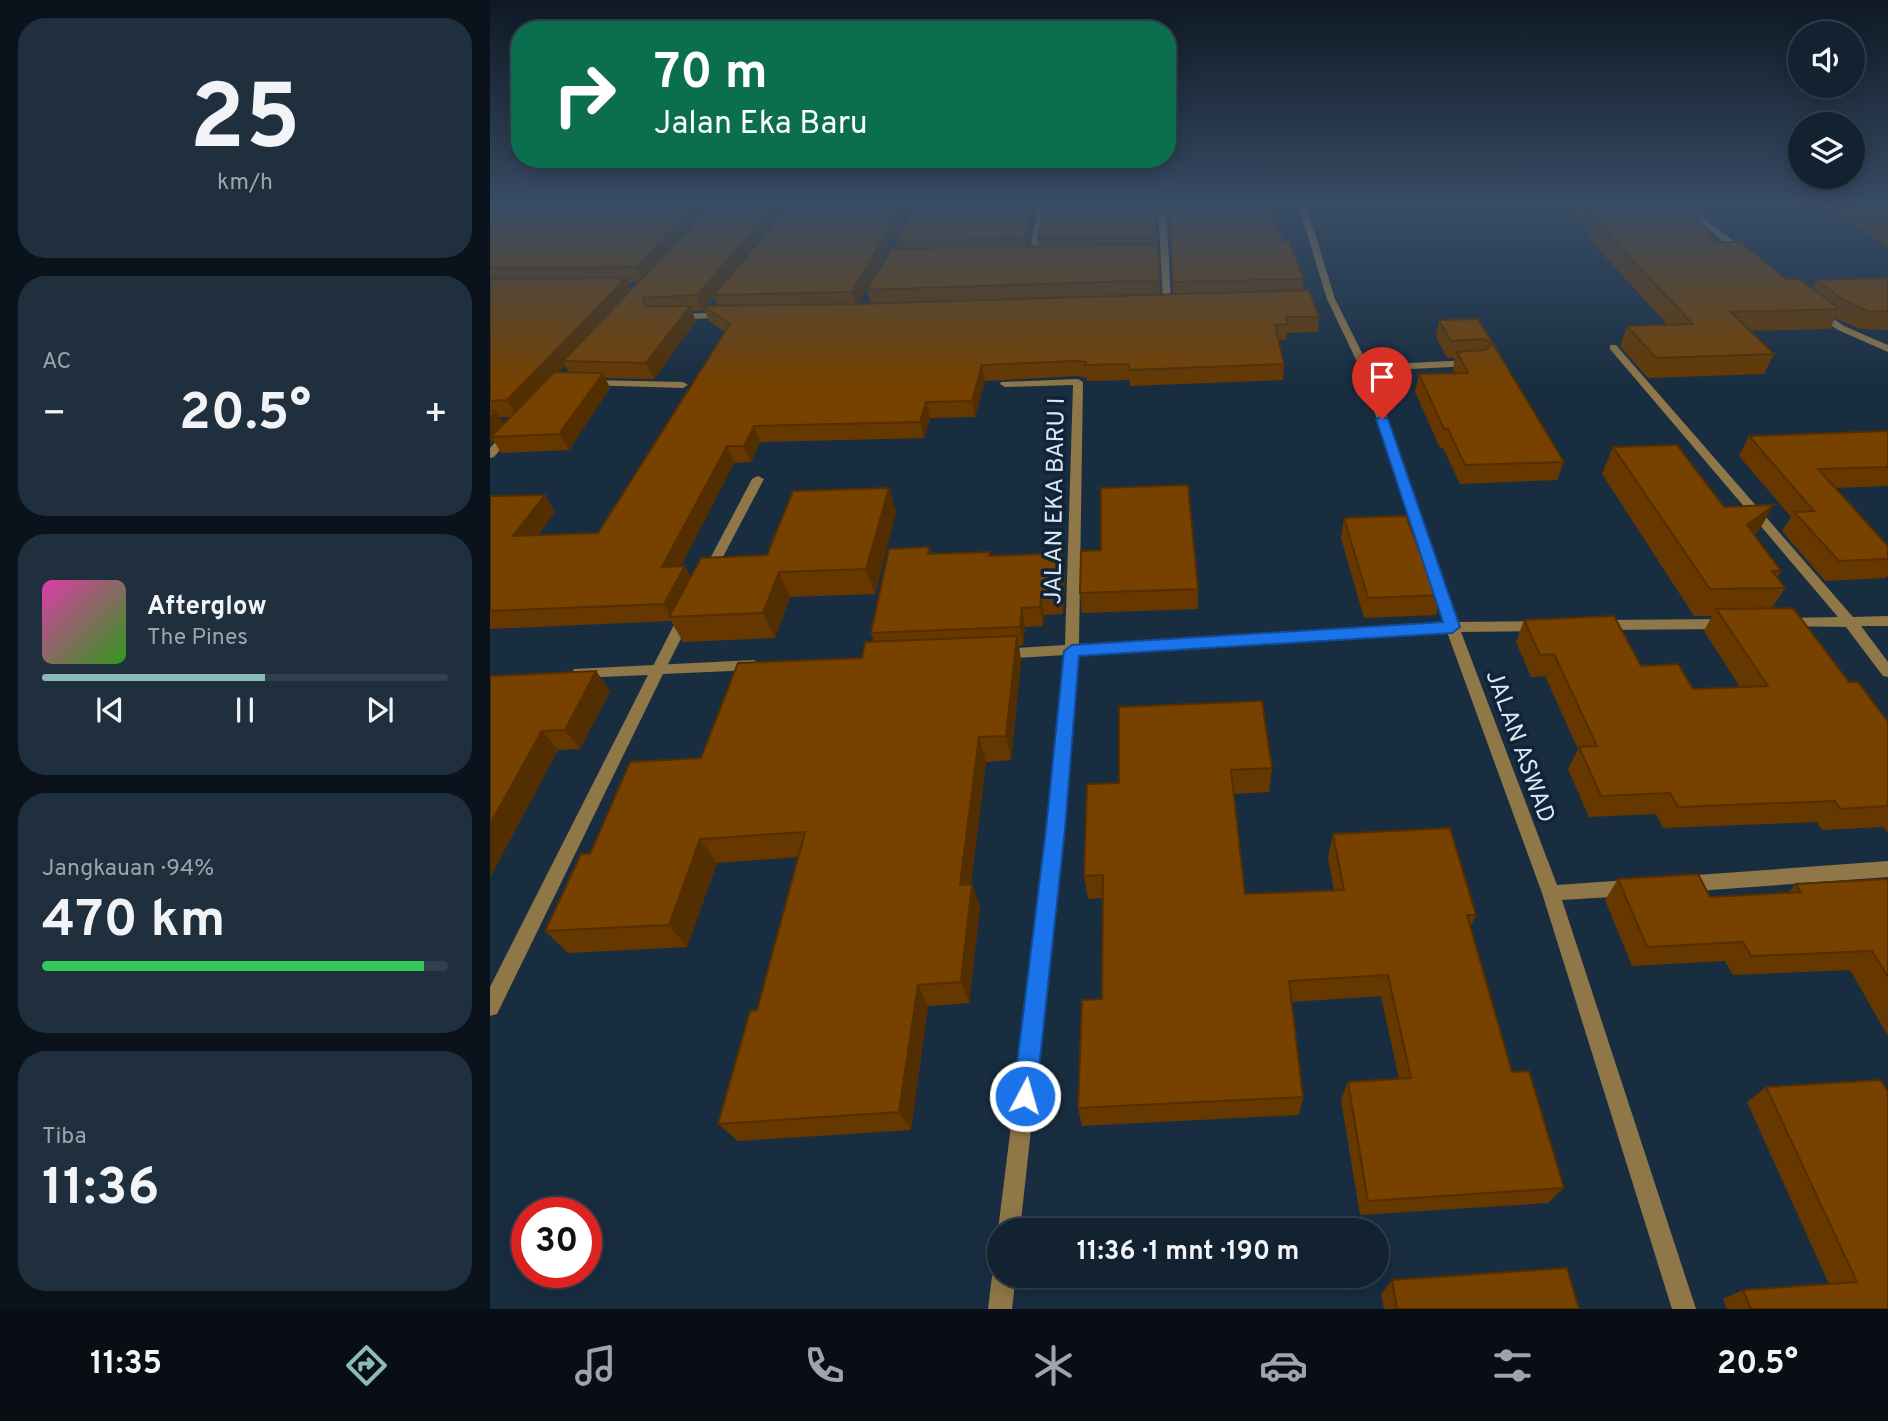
<!DOCTYPE html>
<html lang="id">
<meta charset="utf-8">
<style>
body{margin:0;font-family:Overpass,sans-serif;background:#202f3d;color:#f1f3f6;height:100vh;display:flex;flex-direction:column;font-size:26px;white-space:nowrap}
*{box-sizing:border-box;margin:0}
p{font-size:23px;color:#9da4ab}
.icon{flex:none;width:38px;height:38px;fill:none;stroke:currentColor;stroke-width:2;stroke-linecap:round;stroke-linejoin:round}
.map{position:relative;flex:1;overflow:hidden}
.panel{display:flex;flex-direction:column;gap:18px;padding:18px;background:#0a131b;width:490px}
.panel>*{flex:none}
.guide{position:absolute;left:21px;top:21px;width:665px;height:147px;border-radius:28px;box-shadow:0 4px 18px #0003,0 0 0 2px #323f4d;background:#0b6e4f;color:#fff;overflow:hidden}
.fabs{position:absolute;left:1298px;top:21px;display:grid;gap:14px}
.fabs a{display:grid;place-items:center;width:77px;height:77px;border-radius:50%;background:#132231;box-shadow:0 4px 18px #0003,0 0 0 2px #323f4d;font-size:35px}
.speed{position:absolute;left:21px;top:1197px;display:flex;gap:14px;font-size:35px;font-weight:700;text-align:center}
.speed>*{display:grid;place-content:center;width:91px;height:91px;border-radius:50%;background:#132231;box-shadow:0 4px 18px #0003,0 0 0 2px #323f4d;line-height:1}
.speed .limit{border:10px solid #d22;background:#fff;color:#111}
.pin{position:absolute;display:grid;place-items:center;width:60px;height:60px;color:#fff;margin:-72px -30px;border-radius:50% 50% 50% 0;rotate:-45deg;box-shadow:0 0 7px #0007}
.pin .icon{rotate:45deg}
.me{position:absolute;width:77px;margin:-38px;rotate:6deg;stroke-linejoin:round;filter:drop-shadow(0 0 5px #0008)}
.turn{display:flex;align-items:center;gap:24px;height:147px;padding:0 28px;font-size:32px}
.turn .icon{width:91px;height:91px;stroke-width:2.5}
.turn b{display:block;font-size:49px;line-height:60px}
.big{font-size:52px;font-weight:700;line-height:1.1}
.panel .card{flex:1;display:flex;flex-direction:column;justify-content:center;gap:10px;min-width:0;padding:0 24px;border-radius:28px;background:#202f3d}
.panel .dial{align-items:center;gap:0}
.dial b{font-size:91px;line-height:1}
.song{display:flex;align-items:center;gap:21px}
.cover{width:84px;height:84px;border-radius:10px;background:linear-gradient(135deg,hsl(320 70% 55%),hsl(110 70% 35%))}
.played{height:7px;border-radius:4px;background:linear-gradient(90deg,#8bbbb9 55%,#323f4d 55%)}
.keys{display:flex;justify-content:space-around;direction:ltr}
.heat{display:flex;justify-content:space-between;align-items:center;font-size:38px;direction:ltr}
.charge{height:10px;border-radius:5px;background:linear-gradient(90deg,#34c759 94%,#323f4d 0)}
.trip{position:absolute;left:497px;top:1218px;width:402px;height:70px;border-radius:35px;background:#132231;box-shadow:0 4px 18px #0003,0 0 0 2px #323f4d;font-weight:700;line-height:70px;text-align:center}
.menu{display:flex;height:112px;justify-content:space-around;align-items:center;background:#080e14;color:#9da4ab}
.menu .icon{width:49px;height:49px}
.menu .current{color:#8bbbb9}
.menu b{font-size:32px;color:#f1f3f6}
main{display:flex;flex:1;min-height:0}
.map>svg:first-child{display:block}
</style>
<main>
<section class="panel">
<div class="card dial"><b>25</b><p>km/h</p></div>
<div class="card"><p>AC</p>
<div class="heat"><a>−</a><b class="big">20.5°</b><a>+</a></div>
</div>
<div class="card">
<div class="song"><i class="cover"></i><div><b>Afterglow</b><p>The Pines</p></div></div>
<div class="played"></div>
<div class="keys"><svg class="icon" aria-label="previous" viewBox="0 0 24 24"><path d="M18 5L8 12l10 7zM5 5v14"/></svg><svg class="icon" aria-label="pause" viewBox="0 0 24 24"><path d="M8 5v14M16 5v14"/></svg><svg class="icon" aria-label="next" viewBox="0 0 24 24"><path d="M6 5l10 7-10 7zM19 5v14"/></svg></div>
</div>
<div class="card"><p>Jangkauan · 94%</p><b class="big">470 km</b><div class="charge"></div></div>
<div class="card"><p>Tiba</p><b class="big">11:36</b></div>
</section>
<div class="map">
<svg width="1398" height="1309" viewBox="0 0 1398 1309">
<rect width="100%" height="100%" fill="#192d41"/>
<g fill="none" stroke-linecap="round" stroke-linejoin="round">
<path fill="#8f7747" fill-rule="evenodd" d="M99,380L193,382L198,385L193,388L95,385L94,383Z
M268,476L274,479L225,572L219,576L214,575L213,572L262,479Z
M196,610L203,615L175,670L173,674H163L161,670L189,615Z"/>
<path fill="#8f7747" fill-rule="evenodd" d="M548,204H556L547,257L543,259L539,257Z
M668,204H676L681,301L677,304L673,301Z
M808,204H816L845,299L878,365L981,360L986,363L981,366L881,371L967,622L1051,621L1058,626L1051,631L971,632L1067,885L1138,880L1144,882L1147,888L1144,894L1138,896L1072,900L1206,1309H1182L1052,893L957,632L589,654L574,829L530,1230H509V1234L508,1230L558,829L575,655L512,659L505,654L512,649L575,645L583,385L515,387L510,384L511,382L588,379L593,382L589,644L954,623L870,368L837,299Z
M1187,204H1196L1255,250V254H1249Z
M1325,310H1331L1354,326L1398,345V352L1348,330L1325,314Z
M217,313L221,316L220,318L187,320L182,317L187,314Z
M1120,345H1126L1363,617L1398,616V626H1371L1398,662V677L1393,676L1356,627L1290,626L1288,623L1290,620L1295,618L1348,617L1120,349Z
M20,429L25,432L4,457L0,458V448L16,430Z
M1236,619L1243,624L1236,629L1110,630L1103,625L1110,620Z
M264,660L271,665L264,670L173,674L7,1014L0,1016V987L158,675L89,678L82,673L84,669Z
M1398,861V877L1193,892L1187,889L1184,884L1187,879L1193,876Z
M509,1266V1276H526L522,1309H498L502,1276L506,1268Z"/>
</g>
<path fill="#663800" fill-rule="evenodd" d="M0,204H422L368,304H381L377,290L408,249L406,241L547,204L538,246H549L548,238L666,204L670,295H683L679,204L794,241L814,279L813,290L829,317L828,332L797,333L796,340H789L794,364L793,380L640,386V380L597,381V378L588,376L495,381L485,417L440,418L434,438L270,442L261,462L244,463L191,566L200,577L277,555L399,488L406,512L385,594L300,597L285,638L193,642L181,621L0,629V496L65,512L48,535L108,533L235,332L219,321L214,309L213,310L202,311L206,321L164,379L115,378L120,388L79,450L11,453L4,441L0,444ZM149,281L141,289L138,282H142ZM224,297L228,306H217ZM75,365L79,372H69ZM9,417H21L14,424Z
M1078,204H1170L1227,242L1296,279L1322,289L1326,280L1398,278V330L1370,329L1345,318L1340,329L1260,331L1284,354L1274,374L1158,378L1130,346L1137,326L1178,325L1106,247Z
M1332,204H1398V248Z
M988,319L1074,462L1067,480L970,484L953,448H950L925,392L929,374L965,373L963,369L965,358H957L946,337L949,320Z
M1398,431V486L1345,488L1398,546V575L1396,578L1335,581L1292,531L1301,517L1249,456L1259,436Z
M1123,447L1234,507L1268,532L1264,536L1291,571L1287,577L1295,588L1282,608L1359,682L1398,722V833L1393,827L1332,830L1327,822L1173,828L1166,814L1099,817L1078,769L1088,749L1055,676L1041,677L1026,642L1034,620L1151,666L1203,689L1250,687L1214,631L1222,616H1204L1112,474Z
M854,518L930,552L952,595L946,615L874,618L851,538Z
M439,547L441,554L501,556L572,553L575,572L573,614L554,615L553,626L535,627L533,645H529L531,661L521,760L496,762L481,884H482L490,907L479,1003L438,1006L421,1130L248,1141L228,1124L267,1010L309,857L227,863L197,947L78,953L55,931L100,854L211,758L372,658L384,642L381,633Z
M708,589V609L592,613L590,593Z
M106,671L120,691L90,749L68,750L0,877V676Z
M629,707L782,768L779,792L744,794L755,894L844,890L838,858L843,834L986,915L980,927L1022,1072L1074,1188L1058,1203L870,1215L851,1100L858,1082L909,1079L891,996L801,1002L813,1097L809,1115L592,1126L588,1108L612,999L613,898L598,899L594,876L629,783Z
M1128,879L1220,897L1298,893L1306,884L1398,879V1036L1360,970L1243,975L1235,961L1142,966L1115,900Z
M1276,1087L1398,1309H1237L1233,1299L1253,1290L1339,1284L1257,1102Z
M902,1280L1089,1309H894L891,1294Z"/>
<path fill="#532e00" d="M207,204H225L153,281L146,267Z
M287,204H303L224,295V297L215,307L213,306L214,309L213,310L207,295Z
M412,204H422L366,307L362,292Z
M543,204H547L537,253L535,239Z
M136,278L143,293L73,361L75,365L27,416L17,400Z
M200,306L206,321L164,379L156,363Z
M492,365L495,381L485,417L482,401Z
M113,373L120,388L79,450L69,434Z
M436,402L440,418L434,438L430,422Z
M6,411L16,428L1,437L4,441L0,444V417Z
M264,426L270,442L261,462L254,446Z
M237,446L244,463L182,584L172,567Z
M399,488L406,512L385,594L376,569Z
M55,495L65,512L35,553L23,536Z
M1284,505L1268,532L1241,553L1257,525Z
M572,553L575,572L573,614L571,596Z
M195,566L204,583L181,617L174,604Z
M289,572L300,597L285,638L273,613Z
M551,596L554,615L553,626L550,607Z
M532,608L535,627L533,645L530,627Z
M527,636L531,661L521,760L516,736Z
M106,671L120,691L90,749L75,730Z
M52,731L68,750L0,877V824Z
M489,737L496,762L478,908L470,885Z
M210,839L227,863L197,947L179,925Z
M482,884L490,907L479,1003L471,982Z
M428,985L438,1006L421,1130L409,1112Z"/>
<path fill="#774100" stroke="#532e00" stroke-width="2" d="M0,204H207L146,267L0,268Z
M223,204H287L207,295L153,298L155,306H200L156,363L73,361Z
M301,204H412L362,292L224,295Z
M425,204H543L535,239L406,241Z
M555,204H666L667,236L548,238Z
M679,204H778L794,241H799L814,279L683,282Z
M1094,204H1170L1194,205L1227,242H1251L1296,279H1309L1350,309L1241,312L1284,354L1166,358L1137,326L1203,324L1112,229Z
M1365,204H1398V225Z
M668,244L670,280L377,290L401,249Z
M136,278L17,400L0,401V279Z
M1398,278V311L1380,312L1353,300L1326,280Z
M819,290L829,317H796L798,324L785,325L794,364L640,370L639,364L595,365L596,362L586,361L492,365L482,401L436,402L430,422L264,426L254,446H237L172,567L195,566L174,604L0,611V496L55,495L23,536L108,533L240,324L213,306L366,304Z
M988,319L1074,462L975,465L958,429H954L929,374L978,373L967,352L995,350L1002,344L994,339L961,341L949,320Z
M64,372L113,373L69,434L1,437Z
M0,411H6L0,417Z
M1398,431V467L1328,469L1398,546V559L1349,561L1304,512L1324,511L1259,436Z
M1187,445L1234,507L1284,505L1257,525L1291,571H1282L1295,588L1220,589L1123,447Z
M698,485L708,589L590,593L591,551L611,550V488Z
M399,488L376,569L289,572L273,613L179,617L211,558L277,555L303,491Z
M916,516L930,552H936L952,595L878,598L854,518Z
M439,547L438,554L500,552L499,556L572,553L571,596H551L550,607L532,608L530,627L381,633L399,549Z
M1303,608L1359,682H1368L1398,722V806L1350,809L1345,801L1188,807L1180,793L1111,796L1089,747L1107,746L1064,654L1050,655L1034,620L1124,616L1151,666L1188,664L1203,689L1278,686L1226,609Z
M527,636L516,736L489,737L470,885L482,884L471,982L428,985L409,1112L228,1124L260,1011L267,1010L315,832L210,839L179,925L55,931L91,854H100L140,762L211,758L248,663L372,658L375,642Z
M106,671L75,730L52,731L0,824V676Z
M772,701L782,768L741,770L755,894L854,890L843,834L960,828L986,915H977L1022,1072L1039,1071L1074,1188L878,1201L858,1082L921,1078L898,975L799,981L813,1097L588,1108L592,1000L612,999L613,875L594,876L597,784L629,783V707Z
M1208,874L1220,897L1311,892L1306,884L1398,879V977L1382,951L1261,956L1253,942L1157,947L1128,879Z
M1391,1080L1398,1092V1309H1261L1253,1290L1367,1282L1276,1087Z
M1077,1268L1089,1309H907L902,1280Z"/>
<linearGradient id="sky" x2="0" y2="1"><stop stop-color="#0e1924"/><stop offset="0.53" stop-color="#384c65"/><stop offset="1" stop-color="#384c65" stop-opacity="0"/></linearGradient>
<rect width="1398" height="387" fill="url(#sky)"/>
<path fill="#1a73e8" stroke="#114b97" stroke-width="2" d="M892,416L898,419L970,627L962,633L589,656L575,829L546,1096L543,1105L535,1108L527,1105L523,1096L556,829L574,651L582,645L953,622L886,419Z"/>
<g text-anchor="middle" stroke-width="7" stroke-linejoin="round" paint-order="stroke">
<g font-size="24" fill="#dae6f3" stroke="#102337">
<text transform="translate(564 501) rotate(-89)" y="8">JALAN EKA BARU I</text>
<text transform="translate(1031 746) rotate(70)" y="8">JALAN ASWAD</text>
</g>
</g>
</svg>
<div class="fabs">
<a><svg class="icon" aria-label="sound" viewBox="0 0 24 24"><path d="M4 9h4l5-4v14l-5-4H4zM17 9q2 3 0 6"/></svg></a>
<a><svg class="icon" aria-label="layers" viewBox="0 0 24 24"><path d="M12 4l9 5-9 5-9-5zM3 14l9 5 9-5"/></svg></a>
</div>
<div class="speed"><div class="limit">30</div></div>
<div class="pin" style="left:892px;top:419px;background:#d93025"><svg class="icon" aria-label="arrive" viewBox="0 0 24 24"><path d="M6 21V4h12l-3 4 3 4H6"/></svg></div>
<svg class="me" style="left:535px;top:1096px" viewBox="-20 -20 40 40"><circle r="17" fill="#1a73e8" stroke="#fff" stroke-width="3"/><path d="M0-11L8 9 0 5-8 9z" fill="#fff"/></svg>
<div class="trip">11:36 · 1 mnt · 190 m</div>
<div class="guide">
<div class="turn"><svg class="icon" aria-label="right" viewBox="0 0 24 24"><path d="M7 20v-9h11M14 6l5 5-5 5"/></svg><div><b>70 m</b>Jalan Eka Baru</div></div>
</div>
</div>
</main>
<nav class="menu">
<b>11:35</b>
<svg class="icon current" aria-label="directions" viewBox="0 0 24 24"><path d="M12 3l9 9-9 9-9-9zM9 14v-3h6M13 9l2 2-2 2"/></svg>
<svg class="icon" aria-label="music" viewBox="0 0 24 24"><path d="M9 18V5l10-2v13"/><circle cx="6" cy="18" r="3"/><circle cx="16" cy="16" r="3"/></svg>
<svg class="icon" aria-label="phone" viewBox="0 0 24 24"><path d="M5 4h4l2 5-3 2q2 4 5 5l2-3 5 2v4C11 20 4 13 5 4z"/></svg>
<svg class="icon" aria-label="climate" viewBox="0 0 24 24"><path d="M12 3v18M4 7l16 10M4 17L20 7"/></svg>
<svg class="icon" aria-label="car" viewBox="0 0 24 24"><path d="M5 17H2v-5l4-1 3-4h7l3 4 3 1v5h-3M9 17h6M6 11h13"/><circle cx="7" cy="17" r="2"/><circle cx="17" cy="17" r="2"/></svg>
<svg class="icon" aria-label="filters" viewBox="0 0 24 24"><path d="M4 7h16M4 17h16"/><circle cx="9" cy="7" r="2"/><circle cx="15" cy="17" r="2"/></svg>
<b>20.5°</b>
</nav>
